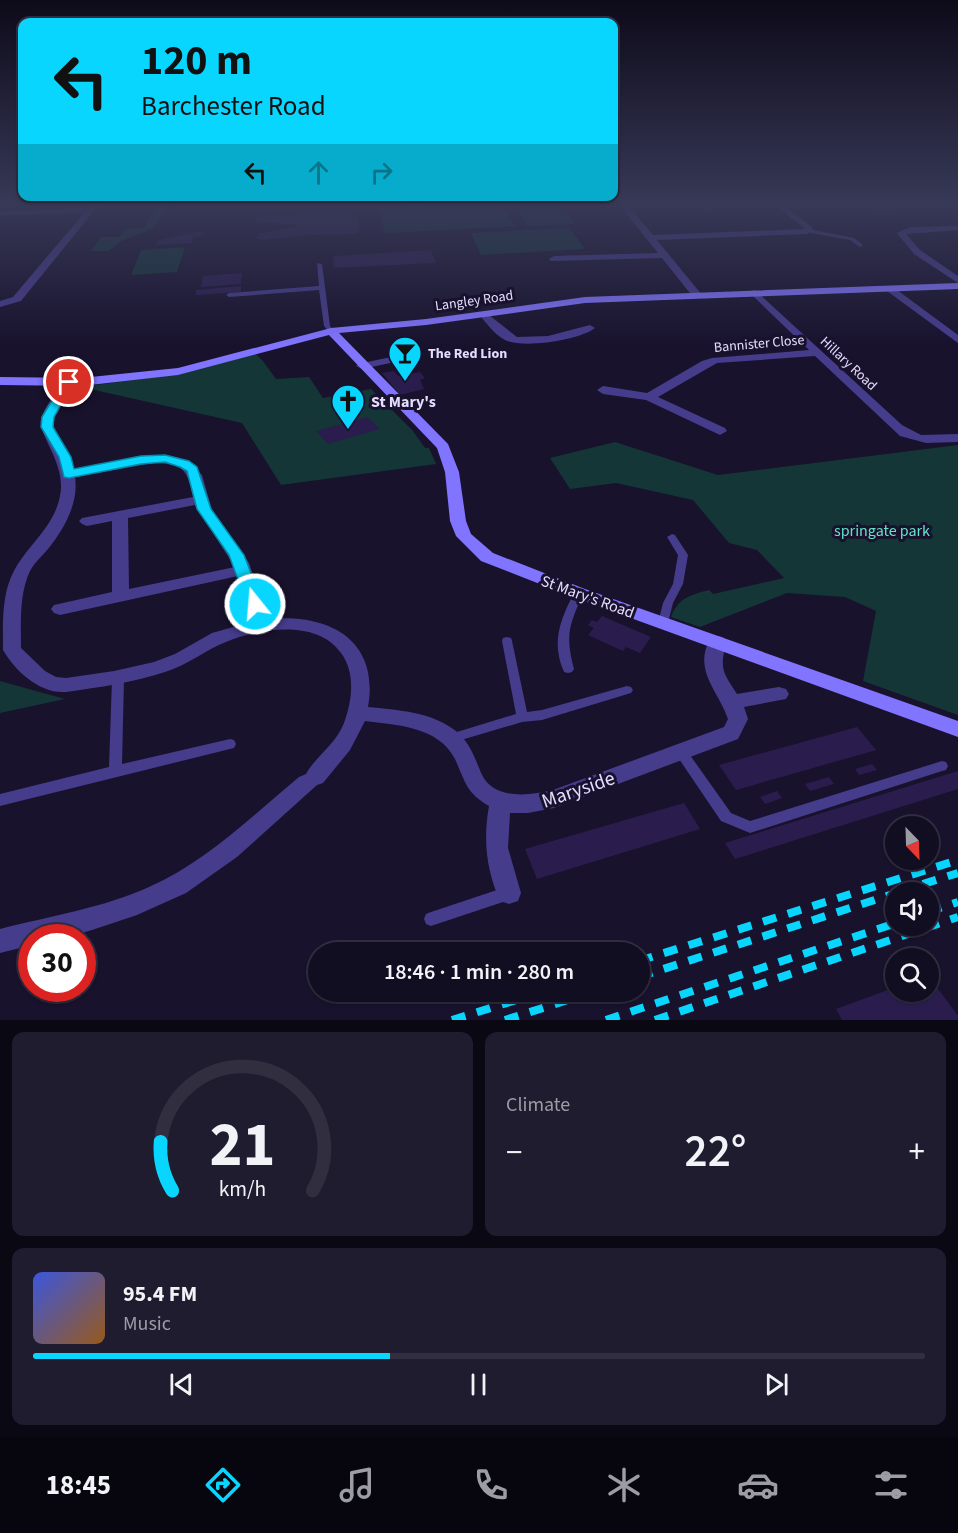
<!DOCTYPE html>
<meta charset="utf-8">
<style>
body{margin:0;font-family:"Source Sans 3",sans-serif;background:#1f1c2f;color:#f1f3f6;height:100vh;display:flex;flex-direction:column;font-size:22px;white-space:nowrap}
*{box-sizing:border-box;margin:0}
p{font-size:20px;color:#9c9ca5}
.icon{flex:none;width:33px;height:33px;fill:none;stroke:currentColor;stroke-width:2;stroke-linecap:round;stroke-linejoin:round}
.map{position:relative;height:1020px;overflow:hidden}
.panel{display:flex;flex-direction:column;gap:12px;padding:12px;background:#0a0813;flex:1}
.panel>*{flex:none}
.banner{position:absolute;left:18px;top:18px;width:600px;height:183px;border-radius:12px;box-shadow:0 2px 4px #0004,0 0 0 2px #312e40;background:#09d6ff;color:#111;overflow:hidden}
.needle{width:39px;rotate:157deg}
.buttons{position:absolute;left:885px;top:816px;display:grid;gap:12px}
.buttons a{display:grid;place-items:center;width:54px;height:54px;border-radius:50%;background:#120e22;box-shadow:0 2px 4px #0004,0 0 0 2px #312e40;font-size:30px}
.speed{position:absolute;left:18px;top:924px;display:flex;gap:12px;font-size:30px;font-weight:700;text-align:center}
.speed>*{display:grid;place-content:center;width:78px;height:78px;border-radius:50%;background:#120e22;box-shadow:0 2px 4px #0004,0 0 0 2px #312e40;line-height:1}
.speed .limit{border:9px solid #d22;background:#fff;color:#111}
.pin{position:absolute;display:grid;place-items:center;width:51px;height:51px;color:#fff;margin:-26px;border:3px solid #fff;border-radius:50%;box-shadow:0 2px 6px #0007}
.me{position:absolute;width:66px;margin:-33px;rotate:343deg;stroke-linejoin:round;filter:drop-shadow(0 0 4px #0008)}
.turn{display:flex;align-items:center;gap:21px;height:126px;padding:0 24px;font-size:27px}
.turn .icon{width:78px;height:78px;stroke-width:2.5}
.turn b{display:block;font-size:42px;line-height:51px}
.lanes{display:flex;align-items:center;height:57px;padding:0 24px;background:#0003;justify-content:center;gap:30px;direction:ltr}
.lanes .off{opacity:.35}
.big{font-size:45px;font-weight:600;line-height:1.1}
.panel .tile{flex:1;display:flex;flex-direction:column;justify-content:center;gap:9px;min-width:0;padding:0 21px;border-radius:12px;background:#1f1c2f}
.panel .dial{align-items:center;gap:0}
.dial svg{height:156px;overflow:visible;fill:none;stroke:#312e40;stroke-width:7;stroke-linecap:round;text-anchor:middle}
.dial text{fill:#f1f3f6;stroke:none}
.song{display:flex;align-items:center;gap:18px}
.cover{width:72px;height:72px;border-radius:9px;background:linear-gradient(135deg,hsl(230 70% 55%),hsl(30 70% 35%))}
.played{height:6px;border-radius:3px;background:linear-gradient(90deg,#09d6ff 40%,#312e40 40%)}
.keys{display:flex;justify-content:space-around;direction:ltr}
.heat{display:flex;justify-content:space-between;align-items:center;font-size:33px;direction:ltr}
.panel .tiles{flex:1;display:grid;gap:12px;grid-template-columns:1fr 1fr}
.tile:last-child{grid-column:span 2}
.trip{position:absolute;left:308px;top:942px;width:342px;height:60px;border-radius:30px;background:#120e22;box-shadow:0 2px 4px #0004,0 0 0 2px #312e40;font-weight:600;line-height:60px;text-align:center}
.menu{display:flex;height:96px;justify-content:space-around;align-items:center;background:#07060e;color:#9c9ca5}
.menu .icon{width:42px;height:42px}
.menu .active{color:#09d6ff}
.menu b{font-size:27px;color:#f1f3f6}
.map>svg:first-child{display:block}
</style>
<div class="map">
<svg width="958" height="1020" viewBox="0 0 958 1020">
<rect width="100%" height="100%" fill="#18122d"/>
<path fill="#143637" d="M160,202H170L154,228L121,241L108,251H91L101,237H119L125,229L144,228Z
M500,202L515,226L385,233L378,207Z
M559,202L574,224L527,226L514,203Z
M569,228L585,249L481,255L471,233Z
M185,247L177,272L131,275L141,250Z
M256,354L263,361L276,379L309,377L323,398L371,389L413,431L425,448H429L436,464L281,485L242,423L81,387L185,373Z
M615,442L718,475L958,445V715L863,681L876,611L845,597L787,593L700,627L671,617C678,598 690,595 709,590L713,594L784,578L757,550L729,543L693,500L616,483L570,489L550,458Z
M0,681L65,699L0,713Z"/>
<path fill="#2a1d4e" d="M892,205L906,211L880,215L865,209Z
M344,211L357,215L360,231L356,234L310,235L263,240L256,238L259,234L300,225L258,222L255,219L257,217Z
M202,231L205,234L202,235L203,236L192,238L193,243L155,245L158,240Z
M431,250L436,263L334,268L333,256Z
M242,273L241,284L201,287L203,276Z
M241,286V292L196,295V290Z
M394,371L398,376L420,372L425,378L420,380L424,389L400,395L382,373Z
M367,417L380,429L328,444L316,431Z
M602,616L651,637L640,653L626,647L623,651L588,635L594,628L588,625L592,620L597,622Z
M857,727L876,750L736,790L719,765Z
M872,764L877,770L859,775L855,769Z
M958,771V789L735,859L725,843Z
M829,777L834,784L810,791L805,784Z
M777,791L782,798L765,804L760,797Z
M684,803L700,829L537,879L525,849Z
M928,975L958,1016V1020H842L836,1009L896,987V992H928Z"/>
<g fill="none" stroke-linecap="round" stroke-linejoin="round">
<path fill="#453c8c" fill-rule="evenodd" d="M315,202H361L359,203H317Z
M808,229L854,238L863,245L860,247L850,240L806,232L805,231Z
M317,263L322,264L330,326L334,331L333,332H329L324,326L319,290L229,297L226,295L229,293L319,286Z
M672,534L675,535L688,555L683,584L673,603L668,623L667,626H659L658,623L663,603L673,584L678,555L667,537Z
M579,590L583,591L584,593C569,624 565,635 574,669L572,672L568,673L564,672C551,643 560,620 574,593L575,591Z
M507,637L511,638L512,641L527,712L542,710L627,686L631,687L633,690L631,693L542,720L522,722L451,743L447,741L445,738L447,735L516,714L502,641L503,638Z
M118,675L122,676L124,679L122,764L230,739L234,740L236,744L234,748L0,806V794L109,767L112,679L114,676Z
M681,747L685,748L731,813L750,821L942,761L946,762L948,766L946,770L942,771L750,833L721,821L677,756L675,752L677,748Z
M509,886L514,888L516,893L514,898L509,900L431,926L426,924L424,919L426,914L431,912Z"/>
<path fill="#453c8c" fill-rule="evenodd" d="M93,202H101L21,301L0,307V301L13,297L84,213L0,215V211L88,208Z
M617,202H625L653,235L805,229L771,202H780L813,228L808,234L657,240L702,295L697,298L693,297L662,258L551,261L549,259L554,256L658,253Z
M697,202H705L713,210L706,212Z
M958,226V230L906,234L920,250L958,276V283L914,254L897,233L910,227Z
M887,287H893L958,335V343L887,291Z
M755,290L902,425L921,435L958,434V442L926,443L900,436L815,356L717,363L658,397L725,428L727,431L720,435L646,400L603,394L597,390L603,386L647,393L702,361L712,358L809,350L752,295V291Z
M484,311L517,337L548,336L590,325L595,328C580,340 523,349 505,340C495,335 486,323 479,314Z
M410,353L414,354V358L362,369L356,366L358,364Z
M69,378L75,382L54,417V427L74,469L153,455L170,456L189,461L202,475L212,510L249,563L268,619C328,613 380,639 368,707C398,710 432,712 456,731C470,742 475,759 482,775C495,801 531,795 553,790L724,727L728,719C718,690 692,670 711,637L717,636L723,637L726,642C720,670 722,671 737,694L779,687L786,689L789,694L786,699L744,707L748,719L738,739L554,808L528,813H510L508,848L521,893L518,901L509,904L500,901C486,869 483,840 489,806C466,793 465,781 455,759C438,726 396,725 365,721L350,750L323,783L317,785L237,857L186,893L137,915L92,930L64,938H32V945L0,953V929C50,916 103,908 149,887C206,862 252,816 299,777L306,774C316,756 336,744 344,723C352,701 356,673 341,653C317,619 260,628 226,642C205,650 188,665 165,672C132,683 100,687 66,692C40,694 15,671 3,650C3,624 1,593 15,569C29,544 54,527 60,496C67,464 37,434 41,419C45,406 57,391 65,379ZM153,463C183,464 187,468 193,497L82,518L79,521L82,524L87,526L112,521V592L54,605L51,609L54,613L60,615L238,576L251,622L212,633L175,654L154,662L114,671L66,678L56,677L45,671L21,648C21,623 19,594 30,571C35,562 42,556 48,549C64,529 79,503 75,477ZM195,505L235,567L129,589L128,518Z"/>
<path fill="#8174ff" fill-rule="evenodd" d="M958,283V289L585,303L426,325L339,333L448,444L459,472L466,521L471,534L493,553L585,589L958,721V737L573,597L481,561L456,536L450,521L445,472L437,448L329,335L178,375L81,386L0,385V377L81,378L178,368L331,328L426,319L585,297Z"/>
<path stroke="#09d6ff" stroke-width="8" stroke-dasharray="14 12" stroke-linecap="butt" d="M898,892L958,873
M928,912L958,902
M639,961L958,860
M639,977L896,893
M452,1020L542,992
M505,1020L593,992
M606,1020L896,923
M655,1020L958,917"/>
</g>
<linearGradient id="sky" x2="0" y2="1"><stop stop-color="#0d0a19"/><stop offset="0.59" stop-color="#373957"/><stop offset="1" stop-color="#373957" stop-opacity="0"/></linearGradient>
<rect width="958" height="345" fill="url(#sky)"/>
<path fill="#09d6ff" stroke="#068ba6" stroke-width="1.5" d="M69,379L74,382L54,417L53,427L71,457L74,469L141,456L165,455L189,461L197,467L211,509L244,555L263,604L260,608H249L247,604L229,555L197,509L187,471L180,467L165,462L141,464L69,478L64,477L59,457L41,427L42,417L63,382Z"/>
<defs>
<symbol id="bar-pin" viewBox="-11 -11 22 30"><path d="M0 17L-7.5 6A9.5 9.5 0 1 1 7.5 6Z" fill="#09d6ff" stroke="#18122d"/><path d="M-6-5H6L.8 .8V4.5H3.5V6h-7V4.5H-.8V.8Z" fill="#111"/></symbol>
<symbol id="church-pin" viewBox="-11 -11 22 30"><path d="M0 17L-7.5 6A9.5 9.5 0 1 1 7.5 6Z" fill="#09d6ff" stroke="#18122d"/><path d="M-1.2-6h2.4v3.5h3.3v2.4h-3.3V6h-2.4V-.1h-3.3v-2.4h3.3Z" fill="#111"/></symbol>
</defs>
<g fill-rule="evenodd">
<use href="#bar-pin" x="386" y="334" width="38" height="52"/>
<use href="#church-pin" x="329" y="382" width="38" height="52"/>
</g>
<g text-anchor="middle" stroke-width="6" stroke-linejoin="round" paint-order="stroke">
<g font-size="14" fill="#e4ddff" stroke="#18122d">
<text transform="translate(474 300) rotate(-8)" y="5">Langley Road</text>
<text transform="translate(759 343) rotate(-5)" y="5">Bannister Close</text>
<text transform="translate(849 363) rotate(43)" y="5">Hillary Road</text>
</g>
<g font-size="14" font-weight="bold" fill="#e4ddff" stroke="#18122d" text-anchor="start">
<text x="428" y="358">The Red Lion</text>
</g>
<g font-size="16" font-weight="bold" fill="#e4ddff" stroke="#18122d" text-anchor="start">
<text x="371" y="407">St Mary's</text>
</g>
<g font-size="16" fill="#66e2cb" stroke="#18122d">
<text x="882" y="536">springate park</text>
</g>
<g font-size="16" fill="#e4ddff" stroke="#18122d">
<text transform="translate(588 596) rotate(20)" y="6">St Mary's Road</text>
</g>
<g font-size="20" fill="#e4ddff" stroke="#18122d">
<text transform="translate(578 789) rotate(-19)" y="7">Maryside</text>
</g>
</g>
</svg>
<div class="buttons">
<a><svg class="needle" viewBox="-14 -14 28 28"><path d="M0-13l5 13h-10z" fill="#e53935"/><path d="M0 13l5-13h-10z" fill="#9c9ca5"/></svg></a>
<a><svg class="icon" aria-label="sound" viewBox="0 0 24 24"><path d="M4 9h4l5-4v14l-5-4H4zM17 9q2 3 0 6"/></svg></a>
<a><svg class="icon" aria-label="search" viewBox="0 0 24 24"><circle cx="10" cy="10" r="6"/><path d="M15 15l6 6"/></svg></a>
</div>
<div class="speed"><div class="limit">30</div></div>
<div class="pin" style="left:69px;top:382px;background:#d93025"><svg class="icon" aria-label="arrive" viewBox="0 0 24 24"><path d="M6 21V4h12l-3 4 3 4H6"/></svg></div>
<svg class="me" style="left:255px;top:604px" viewBox="-20 -20 40 40"><circle r="17" fill="#09d6ff" stroke="#fff" stroke-width="3"/><path d="M0-11L8 9 0 5-8 9z" fill="#fff"/></svg>
<div class="trip">18:46 · 1 min · 280 m</div>
<div class="banner">
<div class="turn"><svg class="icon" aria-label="left" viewBox="0 0 24 24"><path d="M17 20v-9H6M10 6l-5 5 5 5"/></svg><div><b>120 m</b>Barchester Road</div></div>
<div class="lanes"><svg class="icon" aria-label="left" viewBox="0 0 24 24"><path d="M17 20v-9H6M10 6l-5 5 5 5"/></svg><svg class="icon off" aria-label="ahead" viewBox="0 0 24 24"><path d="M12 20V5M6 11l6-6 6 6"/></svg><svg class="icon off" aria-label="right" viewBox="0 0 24 24"><path d="M7 20v-9h11M14 6l5 5-5 5"/></svg></div>
</div>
</div>
<section class="panel">
<div class="tiles">
<div class="tile dial"><svg viewBox="0 0 100 80">
<path d="M14 69A42 42 0 1 1 86 69"/>
<path d="M14 69A42 42 0 0 1 8 44" stroke="#09d6ff"/>
<text x="50" y="56" font-size="32" font-weight="700">21</text>
<text x="50" y="72" font-size="11">km/h</text>
</svg></div>
<div class="tile"><p>Climate</p>
<div class="heat"><a>−</a><b class="big">22°</b><a>+</a></div>
</div>
<div class="tile">
<div class="song"><i class="cover"></i><div><b>95.4 FM</b><p>Music</p></div></div>
<div class="played"></div>
<div class="keys"><svg class="icon" aria-label="previous" viewBox="0 0 24 24"><path d="M18 5L8 12l10 7zM5 5v14"/></svg><svg class="icon" aria-label="pause" viewBox="0 0 24 24"><path d="M8 5v14M16 5v14"/></svg><svg class="icon" aria-label="next" viewBox="0 0 24 24"><path d="M6 5l10 7-10 7zM19 5v14"/></svg></div>
</div>
</div>
</section>
<nav class="menu">
<b>18:45</b>
<svg class="icon active" aria-label="directions" viewBox="0 0 24 24"><path d="M12 3l9 9-9 9-9-9zM9 14v-3h6M13 9l2 2-2 2"/></svg>
<svg class="icon" aria-label="music" viewBox="0 0 24 24"><path d="M9 18V5l10-2v13"/><circle cx="6" cy="18" r="3"/><circle cx="16" cy="16" r="3"/></svg>
<svg class="icon" aria-label="phone" viewBox="0 0 24 24"><path d="M5 4h4l2 5-3 2q2 4 5 5l2-3 5 2v4C11 20 4 13 5 4z"/></svg>
<svg class="icon" aria-label="climate" viewBox="0 0 24 24"><path d="M12 3v18M4 7l16 10M4 17L20 7"/></svg>
<svg class="icon" aria-label="car" viewBox="0 0 24 24"><path d="M5 17H2v-5l4-1 3-4h7l3 4 3 1v5h-3M9 17h6M6 11h13"/><circle cx="7" cy="17" r="2"/><circle cx="17" cy="17" r="2"/></svg>
<svg class="icon" aria-label="filters" viewBox="0 0 24 24"><path d="M4 7h16M4 17h16"/><circle cx="9" cy="7" r="2"/><circle cx="15" cy="17" r="2"/></svg>
</nav>
